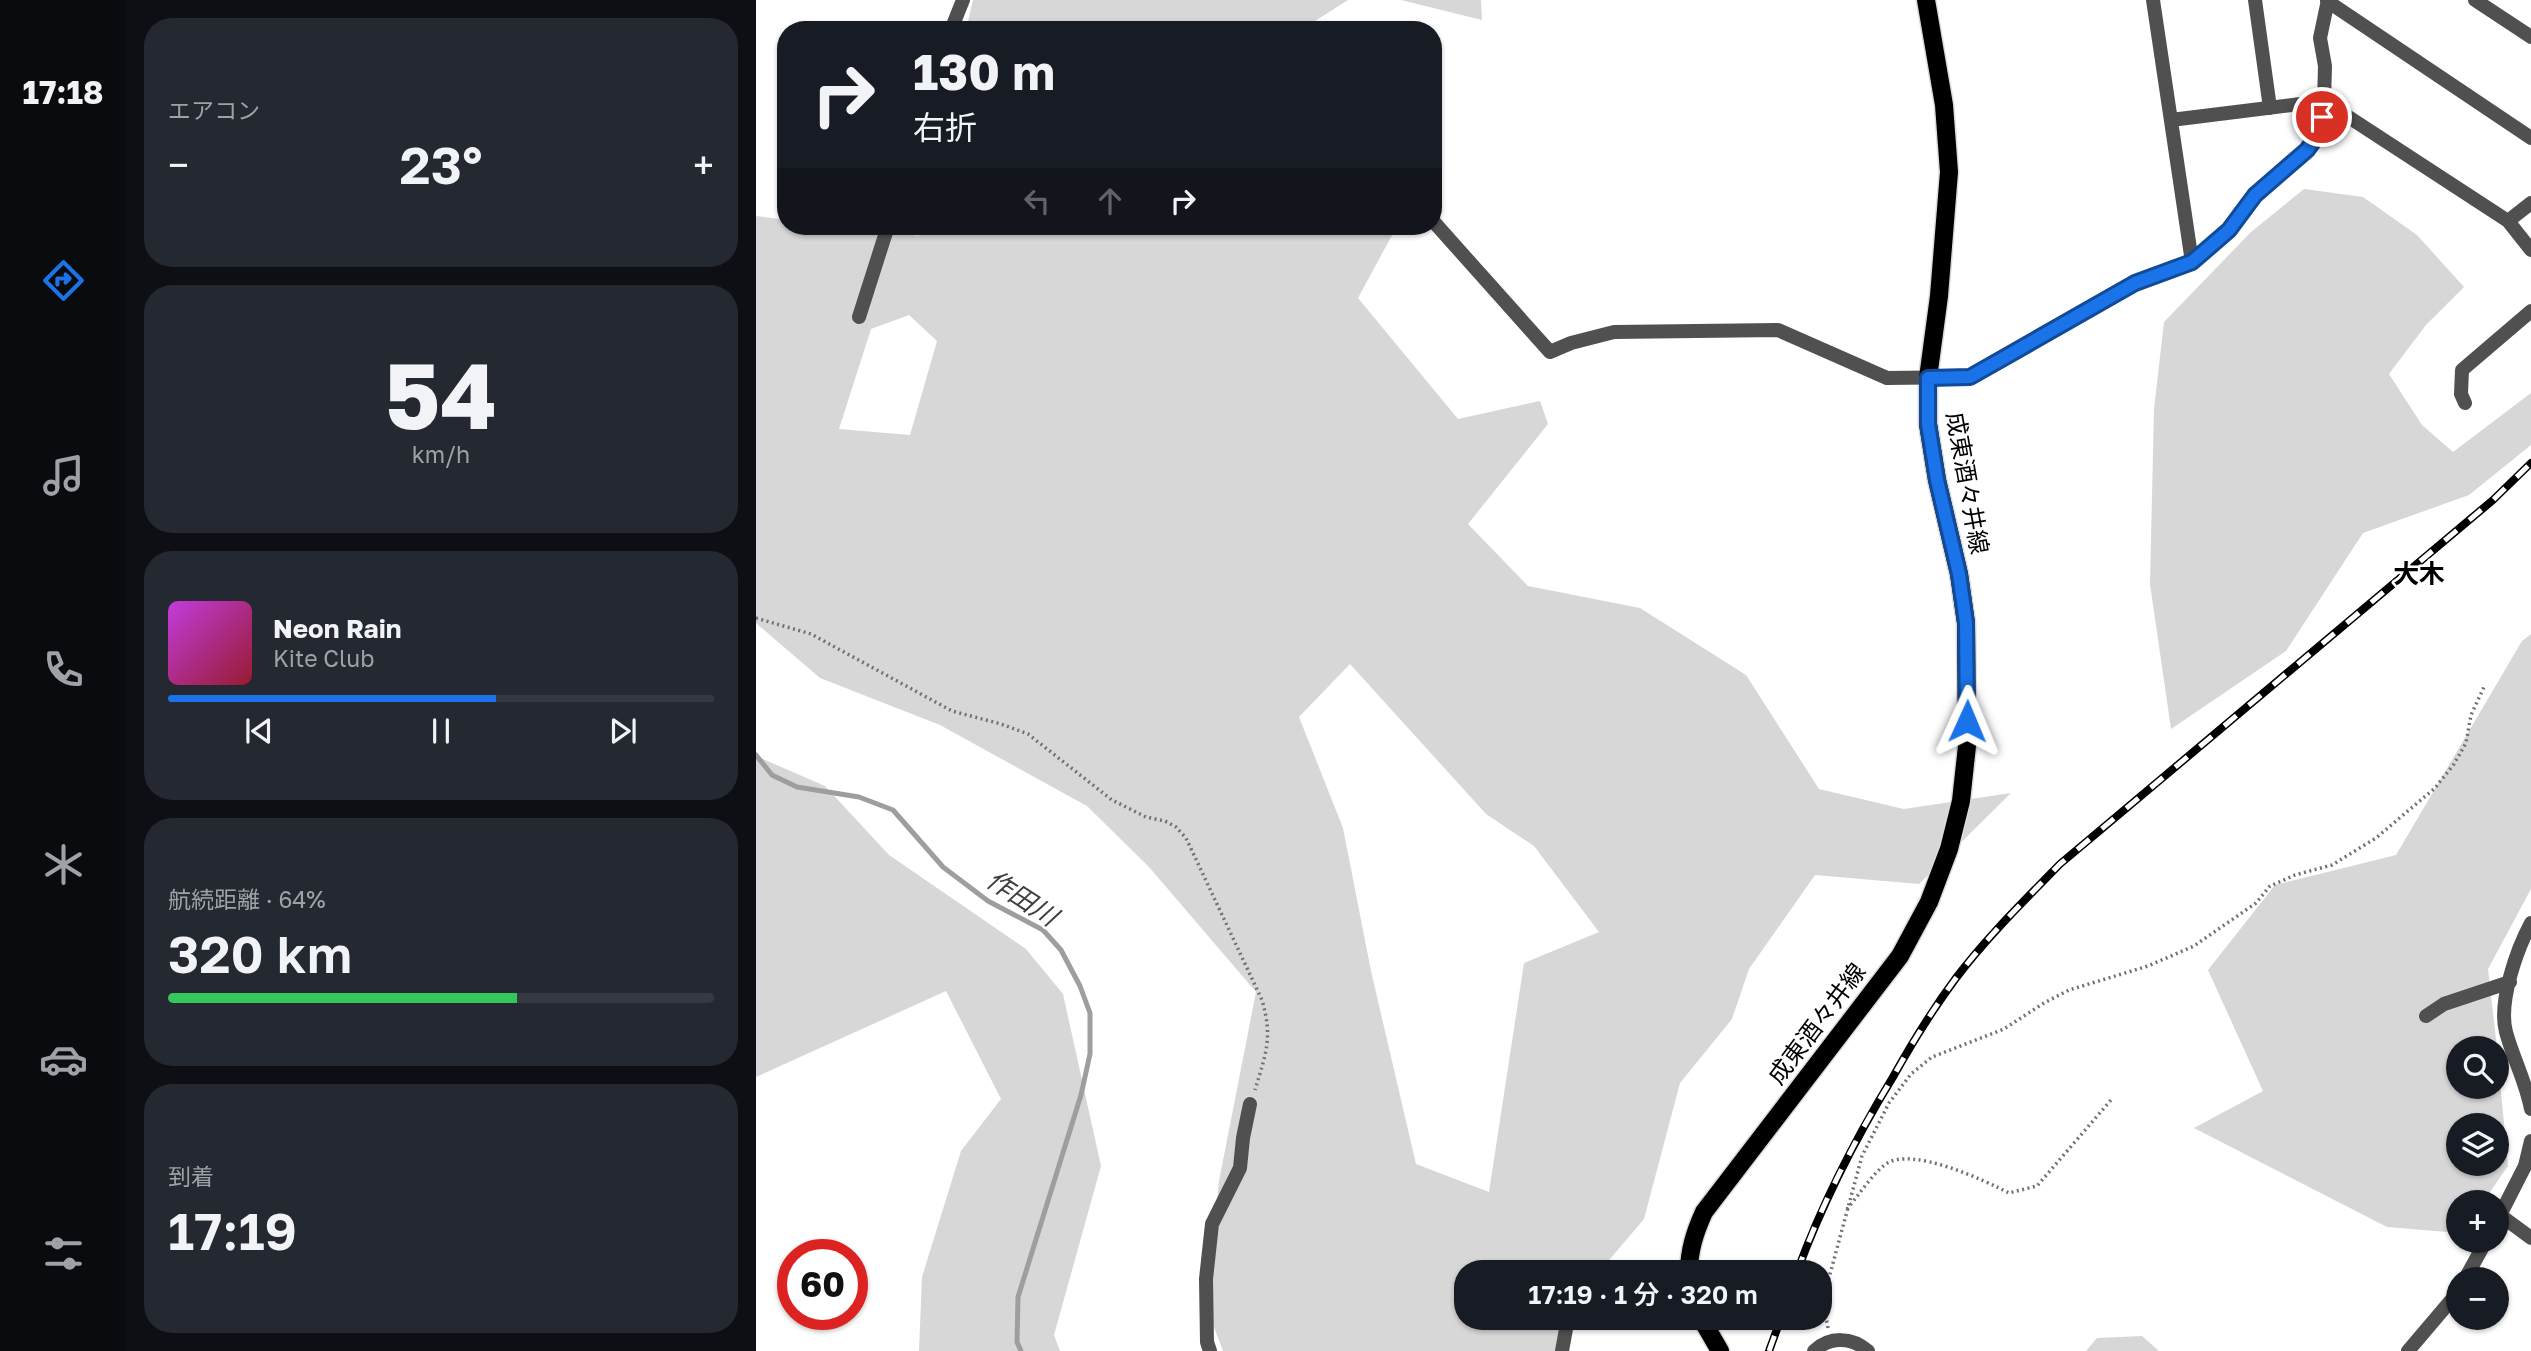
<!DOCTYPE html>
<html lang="ja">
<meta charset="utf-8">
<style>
body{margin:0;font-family:"Golos Text","Noto Sans JP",sans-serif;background:#242831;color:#f1f3f6;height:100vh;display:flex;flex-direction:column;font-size:26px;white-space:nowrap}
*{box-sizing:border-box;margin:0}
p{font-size:23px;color:#9ea1a6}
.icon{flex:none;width:38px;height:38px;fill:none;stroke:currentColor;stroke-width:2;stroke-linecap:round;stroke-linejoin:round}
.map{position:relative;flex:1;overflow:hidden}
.panel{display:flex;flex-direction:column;gap:18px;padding:18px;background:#0d0f14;width:630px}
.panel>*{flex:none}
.guide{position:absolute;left:21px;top:21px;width:665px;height:214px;border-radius:28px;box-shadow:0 2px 5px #0004;background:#171b24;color:#f1f3f6;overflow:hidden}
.tools{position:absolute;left:1690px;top:1036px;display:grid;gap:14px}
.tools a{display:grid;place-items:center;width:63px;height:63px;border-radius:50%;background:#171b24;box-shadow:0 2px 5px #0004;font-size:35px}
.speed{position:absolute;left:21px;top:1239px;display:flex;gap:14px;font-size:35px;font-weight:700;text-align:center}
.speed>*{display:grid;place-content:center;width:91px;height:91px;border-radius:50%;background:#171b24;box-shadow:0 2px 5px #0004;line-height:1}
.speed .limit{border:10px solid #d22;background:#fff;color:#111}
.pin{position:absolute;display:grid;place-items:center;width:60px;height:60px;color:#fff;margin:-30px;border:4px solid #fff;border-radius:50%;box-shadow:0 2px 7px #0007}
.me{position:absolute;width:77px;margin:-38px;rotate:1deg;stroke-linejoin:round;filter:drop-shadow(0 0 5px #0008)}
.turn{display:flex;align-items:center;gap:24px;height:147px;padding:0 21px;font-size:32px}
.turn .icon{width:91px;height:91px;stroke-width:2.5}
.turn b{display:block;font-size:49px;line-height:60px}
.lanes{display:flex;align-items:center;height:66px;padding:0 21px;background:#0003;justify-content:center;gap:35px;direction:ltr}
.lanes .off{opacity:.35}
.big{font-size:52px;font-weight:600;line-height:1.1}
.panel .card{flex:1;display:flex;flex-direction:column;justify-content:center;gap:10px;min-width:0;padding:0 24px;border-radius:28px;background:#242831}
.panel .dial{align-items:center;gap:0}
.dial b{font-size:91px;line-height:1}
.song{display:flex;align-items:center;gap:21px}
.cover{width:84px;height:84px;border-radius:10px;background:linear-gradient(135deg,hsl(290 70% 55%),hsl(350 70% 35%))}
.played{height:7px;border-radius:4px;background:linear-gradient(90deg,#1a73e8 60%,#363941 60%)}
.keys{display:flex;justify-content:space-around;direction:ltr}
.heat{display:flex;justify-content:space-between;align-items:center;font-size:38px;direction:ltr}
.charge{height:10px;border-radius:5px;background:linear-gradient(90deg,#34c759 64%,#363941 0)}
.trip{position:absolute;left:698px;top:1260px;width:378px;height:70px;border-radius:28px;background:#171b24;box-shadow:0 2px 5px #0004;font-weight:600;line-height:70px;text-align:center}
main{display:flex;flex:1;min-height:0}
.dock{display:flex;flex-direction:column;width:126px;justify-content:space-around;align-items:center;background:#090b0e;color:#9ea1a6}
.dock .icon{width:49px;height:49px}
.dock .on{color:#1a73e8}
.dock b{font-size:32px;color:#f1f3f6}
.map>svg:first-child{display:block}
</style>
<main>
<nav class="dock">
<b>17:18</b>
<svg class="icon on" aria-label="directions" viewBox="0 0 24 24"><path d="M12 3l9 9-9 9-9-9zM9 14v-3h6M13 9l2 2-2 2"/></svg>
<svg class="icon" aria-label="music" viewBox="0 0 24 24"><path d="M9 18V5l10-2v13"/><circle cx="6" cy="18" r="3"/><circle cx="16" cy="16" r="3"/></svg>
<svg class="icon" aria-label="phone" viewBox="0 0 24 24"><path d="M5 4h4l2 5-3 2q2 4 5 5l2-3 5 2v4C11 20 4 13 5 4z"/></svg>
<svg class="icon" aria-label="climate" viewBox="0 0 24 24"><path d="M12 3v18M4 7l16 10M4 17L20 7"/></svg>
<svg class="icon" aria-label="car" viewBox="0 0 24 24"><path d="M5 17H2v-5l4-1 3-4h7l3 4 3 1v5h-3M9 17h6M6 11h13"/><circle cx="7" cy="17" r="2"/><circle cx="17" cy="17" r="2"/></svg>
<svg class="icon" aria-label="filters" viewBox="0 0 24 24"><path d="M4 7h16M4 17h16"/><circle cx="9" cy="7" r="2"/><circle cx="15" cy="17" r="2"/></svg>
</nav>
<section class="panel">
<div class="card"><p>エアコン</p>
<div class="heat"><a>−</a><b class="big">23°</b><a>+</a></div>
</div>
<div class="card dial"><b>54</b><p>km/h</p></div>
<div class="card">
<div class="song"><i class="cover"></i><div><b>Neon Rain</b><p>Kite Club</p></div></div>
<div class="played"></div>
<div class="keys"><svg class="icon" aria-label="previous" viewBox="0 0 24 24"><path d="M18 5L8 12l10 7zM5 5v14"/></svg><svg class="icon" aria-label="pause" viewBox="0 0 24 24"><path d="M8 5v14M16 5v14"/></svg><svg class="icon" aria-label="next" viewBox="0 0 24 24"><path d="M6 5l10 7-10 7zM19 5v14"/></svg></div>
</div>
<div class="card"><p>航続距離 · 64%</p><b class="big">320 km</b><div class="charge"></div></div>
<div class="card"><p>到着</p><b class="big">17:19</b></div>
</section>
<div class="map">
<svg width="1775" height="1351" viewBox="0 0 1775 1351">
<rect width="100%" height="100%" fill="#fff"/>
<path fill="#d7d7d7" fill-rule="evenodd" d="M217,0H592L545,30H210Z
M645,0H725L726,20Z
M1548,189L1607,197L1661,235L1708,287L1670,325L1633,374L1666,425L1697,452L1775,393V445L1713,495L1607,533L1530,651L1415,729L1394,584L1398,409L1408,322L1495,232Z
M0,216L30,220V226H81L163,236L166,226H641L602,298L702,419L784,401L792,424L712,524L772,586L884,608L990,675L1063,789L1148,809L1255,793L1163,884L1059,875L993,969L976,1019L924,1083L888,1219L843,1272H710V1318H810L809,1351H467L450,1306L463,1181L500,992L393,867L331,806L184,725L64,678L0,623ZM153,315L181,341L154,435L83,429L115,329ZM594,664L730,814L778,846L843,932L768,963L733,1192L660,1164L615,971L587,828L543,717Z
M1775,634V889L1732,969L1741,1048H1703V1087H1741V1049L1752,1166L1727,1202H1703V1233L1631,1227L1438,1128L1507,1091L1452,970L1519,885L1640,855L1766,641ZM1703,1125H1741V1164H1703Z
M0,756L69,786L133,855L270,949L307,994L345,1166L298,1335L304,1351H163L166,1277L205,1151L245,1099L190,991L0,1077Z
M1386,1336L1403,1351H1330L1341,1338Z"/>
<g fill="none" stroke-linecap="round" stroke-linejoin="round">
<path stroke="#9e9e9e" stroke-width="5" d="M0,755L16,775L41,787L103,797L137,810L187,867L232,901L287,930L305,950L324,986L334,1013V1054L325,1095L262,1297L261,1342L265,1351"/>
<defs>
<path id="primary" d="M933,1272C933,1250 939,1232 948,1212L1144,956L1173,902L1193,849L1205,801L1211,746L1210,623L1203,574L1181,480L1172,424V378L1183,296L1193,172L1188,105L1170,0
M945,1318L964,1351"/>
</defs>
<use href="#primary" stroke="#dbdbdb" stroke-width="21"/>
<path stroke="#727272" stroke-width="3.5" stroke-dasharray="2 3.5" stroke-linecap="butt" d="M0,618L55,634L196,711L245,724L272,734L356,800L390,817L409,821L420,827L430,838L506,1000C517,1038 510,1053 499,1090
M1091,1209C1103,1195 1116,1174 1130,1164C1155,1146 1228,1180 1253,1193L1281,1186L1355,1100
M1072,1328L1067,1300L1106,1156L1133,1103L1155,1074L1176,1057L1248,1029L1288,1003L1313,990L1392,966L1438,946L1500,903L1514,886L1539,875L1576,865L1620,838L1679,788L1698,764L1710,743L1715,715L1728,687"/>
<path stroke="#505050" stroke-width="14" d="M1397,0L1436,262
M1499,0L1514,108
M1719,0L1775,37
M1571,1L1775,138
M195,30L207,0
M1415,120L1568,101L1752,221L1775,250
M677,221L794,352L815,343L858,332L1022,330L1131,378L1214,377L1379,283L1436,262L1473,230L1499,195L1551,150L1564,132L1568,101L1569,66L1564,38L1572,0
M1752,221L1775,203
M103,317L132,226
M1709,403L1705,394L1706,370L1775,311
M1775,923C1761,949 1742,1002 1750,1032C1757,1058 1770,1082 1775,1109
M1670,1016L1688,1004L1754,982
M1744,1215L1775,1238
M1741,1221L1769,1166L1775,1141
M1709,1279L1730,1241
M454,1351L451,1342L450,1279L456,1224L484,1168L487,1138L494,1104
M806,1351L812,1318
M1058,1351C1074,1336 1096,1337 1112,1351
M1652,1351L1703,1291"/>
<use href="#primary" stroke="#000" stroke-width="18"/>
<defs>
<path id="rail" d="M1041,1272C1067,1201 1098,1141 1137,1077C1156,1043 1177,1009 1200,978C1231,937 1268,901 1304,864L1737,500L1775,463
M1013,1351L1025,1318"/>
</defs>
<use href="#rail" stroke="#000" stroke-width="8"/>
<use href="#rail" stroke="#fff" stroke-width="5" stroke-dasharray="16" stroke-linecap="butt"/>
</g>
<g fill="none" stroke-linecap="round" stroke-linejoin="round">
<defs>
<path id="route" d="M1211,721L1210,623L1203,574L1181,480L1172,424V378L1214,377L1379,283L1436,262L1473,230L1499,195L1551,150L1564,132L1566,117"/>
</defs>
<use href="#route" stroke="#114b97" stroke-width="18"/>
<use href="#route" stroke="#1a73e8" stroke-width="12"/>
</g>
<g text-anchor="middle" stroke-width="5" stroke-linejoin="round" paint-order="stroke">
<g font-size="24" fill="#000" stroke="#fff">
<text transform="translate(1211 483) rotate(80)" y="8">成東酒々井線</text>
<text transform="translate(1061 1024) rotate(-53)" y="8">成東酒々井線</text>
</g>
<g font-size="26" font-weight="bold" fill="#000" stroke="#fff">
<text x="1663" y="583">大木</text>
</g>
<g font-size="26" font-style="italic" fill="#3f3f3f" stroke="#fff">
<text transform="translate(266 898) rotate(33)" y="9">作田川</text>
</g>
</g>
</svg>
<div class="tools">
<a><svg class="icon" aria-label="search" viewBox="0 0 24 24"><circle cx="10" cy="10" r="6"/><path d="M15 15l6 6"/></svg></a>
<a><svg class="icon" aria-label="layers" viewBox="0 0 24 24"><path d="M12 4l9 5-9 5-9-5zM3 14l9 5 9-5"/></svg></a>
<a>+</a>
<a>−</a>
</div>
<div class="speed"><div class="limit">60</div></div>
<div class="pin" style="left:1566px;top:117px;background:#d93025"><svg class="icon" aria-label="arrive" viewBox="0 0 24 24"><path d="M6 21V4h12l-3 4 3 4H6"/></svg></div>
<svg class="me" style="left:1211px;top:721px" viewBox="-20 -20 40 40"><path d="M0-17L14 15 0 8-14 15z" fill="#1a73e8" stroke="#fff" stroke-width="4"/></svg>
<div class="trip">17:19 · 1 分 · 320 m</div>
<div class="guide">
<div class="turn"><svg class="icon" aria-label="right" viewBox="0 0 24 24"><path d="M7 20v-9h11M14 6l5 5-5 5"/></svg><div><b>130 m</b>右折</div></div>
<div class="lanes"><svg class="icon off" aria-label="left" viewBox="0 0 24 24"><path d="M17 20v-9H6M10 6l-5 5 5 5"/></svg><svg class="icon off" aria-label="ahead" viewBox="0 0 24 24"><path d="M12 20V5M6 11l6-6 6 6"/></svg><svg class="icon" aria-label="right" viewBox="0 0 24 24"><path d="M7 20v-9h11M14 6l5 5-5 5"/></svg></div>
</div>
</div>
</main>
